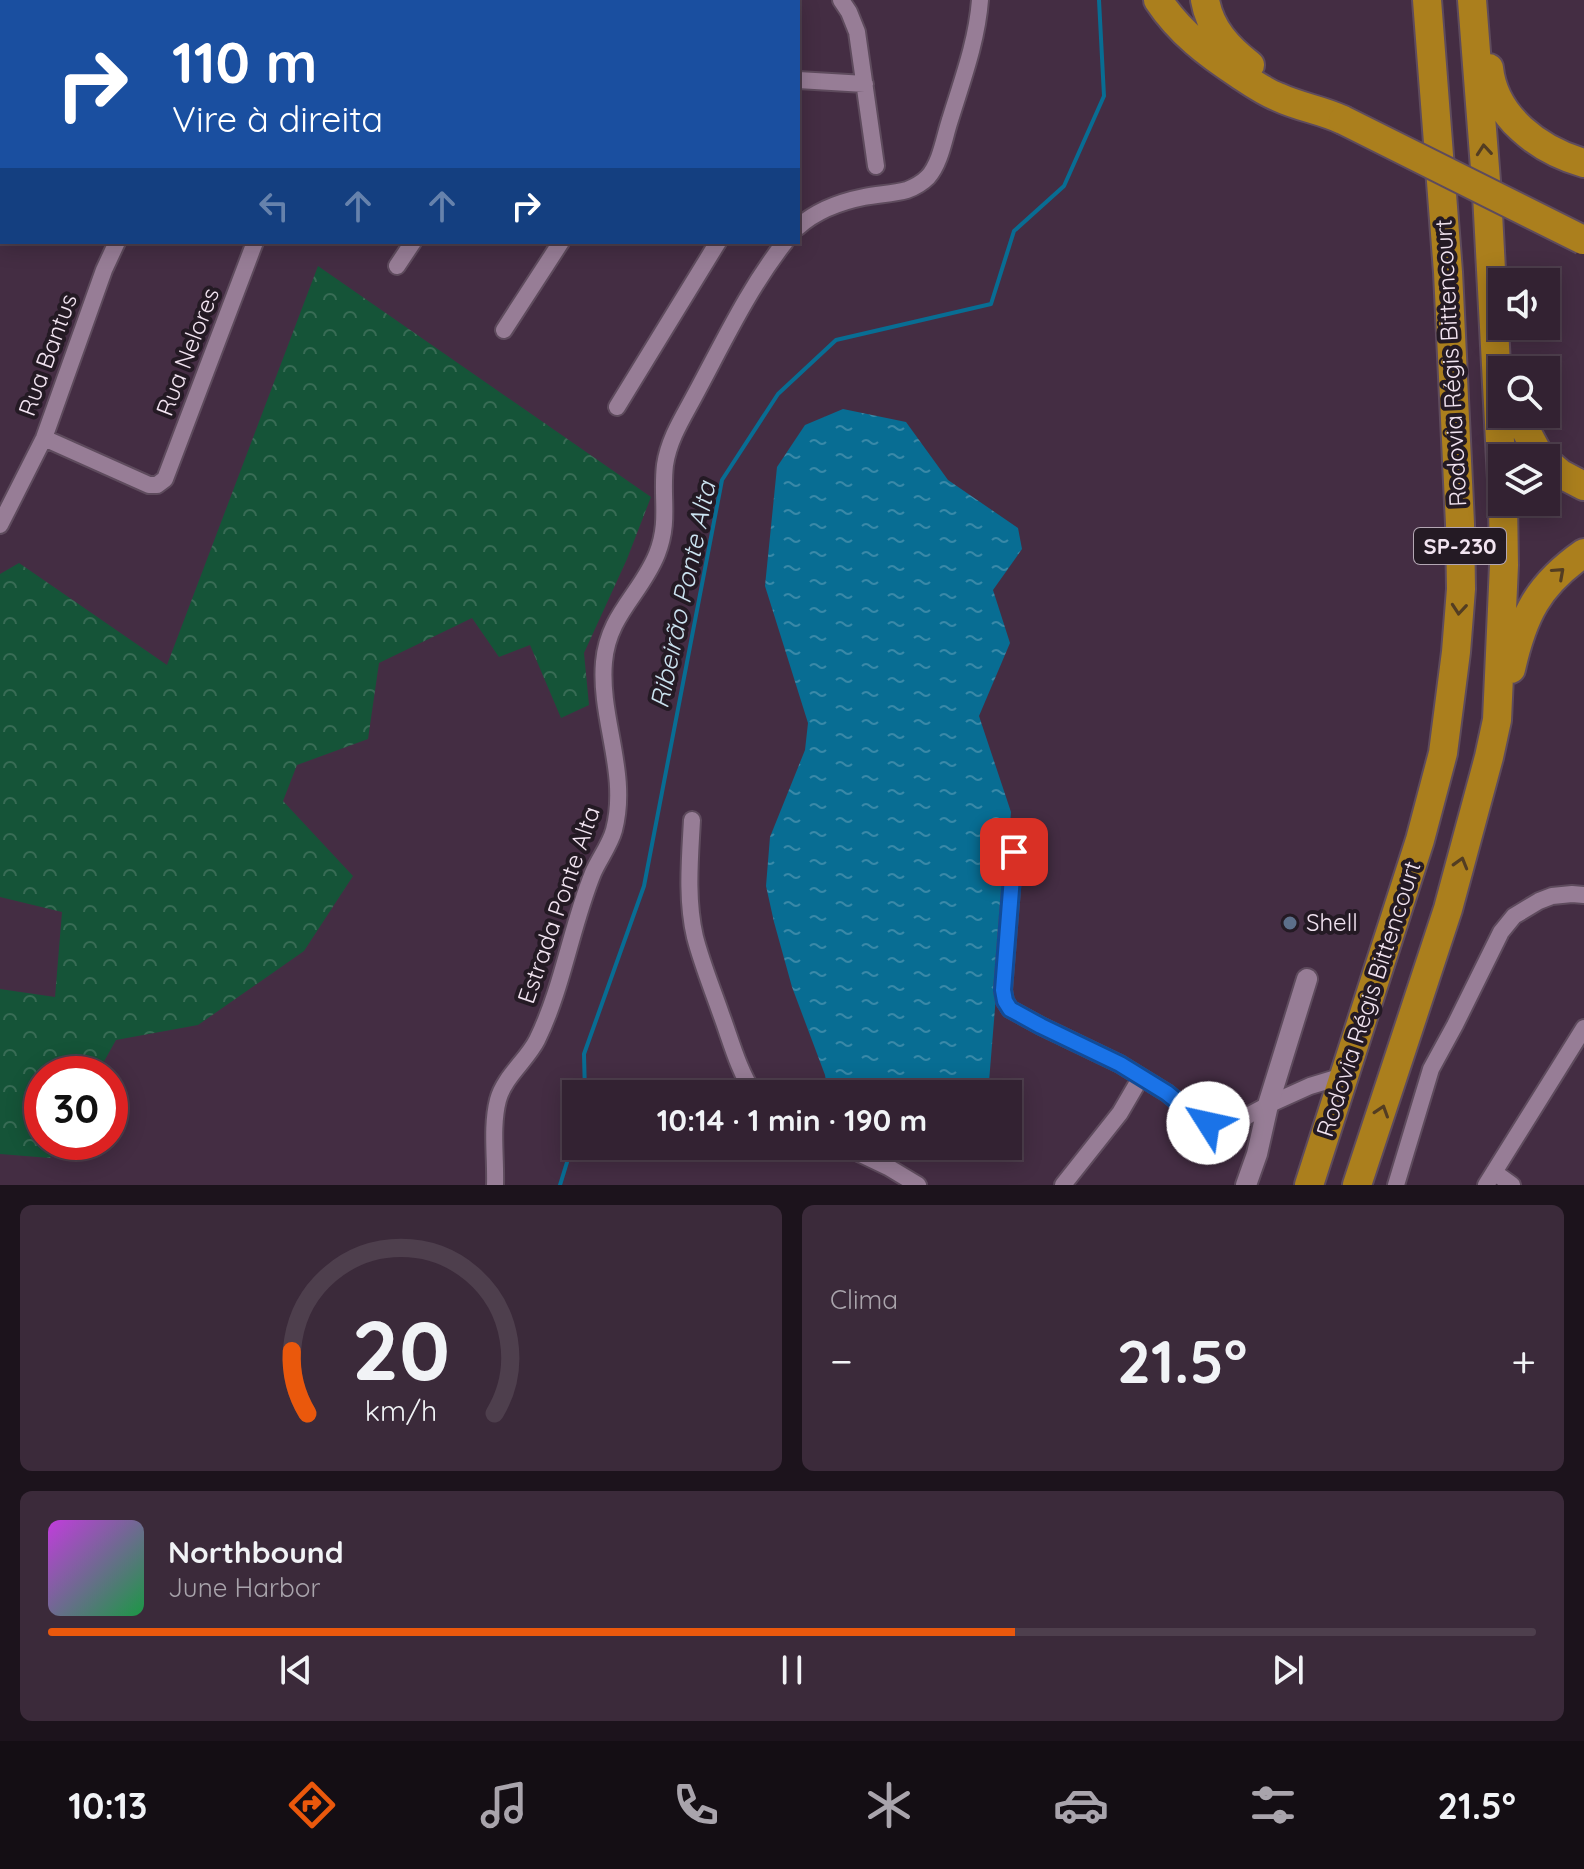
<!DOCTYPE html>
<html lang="pt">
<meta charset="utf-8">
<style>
body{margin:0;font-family:Quicksand,sans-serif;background:#3b2a3a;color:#f1f3f6;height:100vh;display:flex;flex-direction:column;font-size:30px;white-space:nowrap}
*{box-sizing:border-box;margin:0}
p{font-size:26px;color:#a9a4ac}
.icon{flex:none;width:44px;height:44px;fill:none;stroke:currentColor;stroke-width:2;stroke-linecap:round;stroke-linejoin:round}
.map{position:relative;height:1185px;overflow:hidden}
.panel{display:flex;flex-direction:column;gap:20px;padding:20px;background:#1c131c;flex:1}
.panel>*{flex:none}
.banner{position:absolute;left:0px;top:0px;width:800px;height:244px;box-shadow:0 4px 20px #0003,0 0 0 2px #4e3f4d;background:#1a4fa0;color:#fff;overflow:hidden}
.buttons{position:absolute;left:1488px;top:268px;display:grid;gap:16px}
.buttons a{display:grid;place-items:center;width:72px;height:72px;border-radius:0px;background:#332232;box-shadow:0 4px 20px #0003,0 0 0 2px #4e3f4d;font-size:40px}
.speed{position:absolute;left:24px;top:1056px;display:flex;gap:16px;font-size:40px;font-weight:700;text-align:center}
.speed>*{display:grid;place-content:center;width:104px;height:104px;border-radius:50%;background:#332232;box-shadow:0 4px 20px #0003,0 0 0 2px #4e3f4d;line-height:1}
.speed .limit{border:12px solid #d22;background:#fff;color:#111}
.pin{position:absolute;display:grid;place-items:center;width:68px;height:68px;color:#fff;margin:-34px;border-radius:16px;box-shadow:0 4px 12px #0006}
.me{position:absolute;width:88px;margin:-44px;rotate:305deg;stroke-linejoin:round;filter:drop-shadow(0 0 6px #0008)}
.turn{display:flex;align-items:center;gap:28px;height:168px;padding:0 40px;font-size:36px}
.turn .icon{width:104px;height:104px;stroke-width:2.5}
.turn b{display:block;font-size:56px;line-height:68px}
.lanes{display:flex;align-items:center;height:76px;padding:0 40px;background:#0003;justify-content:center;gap:40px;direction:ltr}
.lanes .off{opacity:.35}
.big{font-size:60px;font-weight:700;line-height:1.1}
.panel .tile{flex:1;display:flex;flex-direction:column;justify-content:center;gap:12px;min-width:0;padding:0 28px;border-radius:12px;background:#3b2a3a}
.panel .dial{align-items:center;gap:0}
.dial svg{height:208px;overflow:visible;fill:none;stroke:#4e3f4d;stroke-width:7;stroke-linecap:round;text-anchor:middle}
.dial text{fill:#f1f3f6;stroke:none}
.song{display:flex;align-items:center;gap:24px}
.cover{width:96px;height:96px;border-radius:12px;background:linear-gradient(135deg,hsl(290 70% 55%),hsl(140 70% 35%))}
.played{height:8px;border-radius:4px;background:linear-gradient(90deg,#ea580c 65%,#4e3f4d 65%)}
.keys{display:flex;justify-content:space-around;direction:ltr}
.heat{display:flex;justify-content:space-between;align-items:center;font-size:44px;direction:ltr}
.panel .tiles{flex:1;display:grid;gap:20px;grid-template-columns:1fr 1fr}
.tile:last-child{grid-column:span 2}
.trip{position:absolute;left:562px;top:1080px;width:460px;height:80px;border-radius:0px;background:#332232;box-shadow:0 4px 20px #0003,0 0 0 2px #4e3f4d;font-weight:700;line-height:80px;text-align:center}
.tab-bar{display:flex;height:128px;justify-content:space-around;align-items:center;background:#140e14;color:#a9a4ac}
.tab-bar .icon{width:56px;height:56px}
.tab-bar .on{color:#ea580c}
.tab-bar b{font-size:36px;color:#f1f3f6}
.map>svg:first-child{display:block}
</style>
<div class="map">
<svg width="1584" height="1185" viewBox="0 0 1584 1185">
<defs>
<pattern id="forest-crowns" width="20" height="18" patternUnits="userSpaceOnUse" patternTransform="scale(2)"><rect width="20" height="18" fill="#155438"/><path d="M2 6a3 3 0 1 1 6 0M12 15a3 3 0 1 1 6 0" fill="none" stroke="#386c55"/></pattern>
<pattern id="water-ripples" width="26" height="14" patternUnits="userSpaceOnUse" patternTransform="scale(2)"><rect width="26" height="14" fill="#086d93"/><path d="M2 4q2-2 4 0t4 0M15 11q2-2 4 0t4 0" fill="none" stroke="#3989a8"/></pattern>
</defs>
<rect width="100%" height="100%" fill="#442d43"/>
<path fill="url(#forest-crowns)" d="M318,266L651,497L627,559L584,653L589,705L561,718L530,645L499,657L472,618L379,663L368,739L297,765L283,801L353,876L304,951L198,1025L116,1040L97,1074H42V1142H59L50,1158L0,1154V989L55,997L62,912L0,897V574L19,563L167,665Z"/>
<path fill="url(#water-ripples)" d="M843,409L906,422L948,480L1018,528L1022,549L993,590L1010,643L979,716L1011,812L988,1094H837L827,1087L825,1075L792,987L774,922L766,886L770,837L805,750L808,723L765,586L777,467L805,425Z"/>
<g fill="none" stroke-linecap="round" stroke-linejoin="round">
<path stroke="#086d93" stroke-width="4" d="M585,1094L584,1054L644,886L722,480L778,394L836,340L991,304L1014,231L1064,186L1104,96L1099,0
M560,1185L576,1133"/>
<defs>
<path id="minor" d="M505,0L507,2
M841,0L849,12L857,32L876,166
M70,2L71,0
M798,80L865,84
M0,190L2,185
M798,227C817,210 839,202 864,197C878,194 893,194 907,190C915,187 922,183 928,177C941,162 944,138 950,120C962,81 977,41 980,0
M397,266L413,242
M504,330L561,242
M617,407L718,242
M44,438L149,485H157L165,479L255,242
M0,525L44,438L104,270L117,242
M692,820C690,858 686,899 695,937C702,964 712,988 721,1014C731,1041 738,1069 754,1094
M1014,852L1003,990L1005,1001L1010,1009L1041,1026L1120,1064L1167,1093L1194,1115L1208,1123L1225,1125L1238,1121L1268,1105L1310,1086L1343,1076
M844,1146L888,1167L918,1185
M1494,1172L1512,1185
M495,1185C496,1158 491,1127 498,1100C504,1077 527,1060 537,1040C563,987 571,927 593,873C599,859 610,845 614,830C629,773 599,718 604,662C608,615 641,594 657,554C670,521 661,498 665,465C669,438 684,416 696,393C724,341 749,288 785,242
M1063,1185L1120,1113L1141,1077
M1396,1185L1431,1069L1455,1025L1501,932L1514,916L1539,901L1552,896L1572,894L1584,895
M1486,1185L1584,1028"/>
<path id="tertiary" d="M1246,1185L1257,1154L1268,1105L1307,979"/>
<path id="motorway" d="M1158,0C1180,33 1208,54 1240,75C1252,83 1265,92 1278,97C1299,107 1322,110 1343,120
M1205,0C1210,29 1228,48 1250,65
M1472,0L1487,194L1502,479
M1489,68C1494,117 1539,150 1584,163
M1517,414L1539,455L1542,458
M1546,461L1561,474L1584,486
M1511,669C1523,615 1538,585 1584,553
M1309,1185L1420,840L1443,753L1456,652L1461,589L1460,524L1448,272L1427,0
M1357,1185L1448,909L1489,757L1497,720L1504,565L1503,502"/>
</defs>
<use href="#minor" stroke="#5e4b5d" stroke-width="20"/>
<use href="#tertiary" stroke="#5e4b5d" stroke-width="24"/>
<use href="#motorway" stroke="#5e4b5d" stroke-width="32"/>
<use href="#minor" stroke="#977d96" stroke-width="16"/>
<use href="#tertiary" stroke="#977d96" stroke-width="20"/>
<use href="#motorway" stroke="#ab7f1d" stroke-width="28"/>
<defs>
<path id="motorway-bridge" d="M1343,120L1583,240"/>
</defs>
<use href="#motorway-bridge" stroke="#5e4b5d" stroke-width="32" stroke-linecap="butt"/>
<use href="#motorway-bridge" stroke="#ab7f1d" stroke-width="28"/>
</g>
<defs><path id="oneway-chevron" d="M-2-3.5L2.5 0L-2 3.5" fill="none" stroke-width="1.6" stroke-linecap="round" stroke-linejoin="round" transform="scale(2)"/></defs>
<g stroke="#533d22">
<use href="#oneway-chevron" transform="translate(1484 150) rotate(-95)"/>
<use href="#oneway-chevron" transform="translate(1559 573) rotate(-42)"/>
<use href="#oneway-chevron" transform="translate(1459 609) rotate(95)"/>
<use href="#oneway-chevron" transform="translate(1461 863) rotate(-74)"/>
<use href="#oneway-chevron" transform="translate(1382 1111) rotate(-72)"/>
</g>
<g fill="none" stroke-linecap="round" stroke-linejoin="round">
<defs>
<path id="route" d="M1014,852L1003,990L1005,1001L1010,1009L1041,1026L1120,1064L1167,1093L1194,1115L1208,1123"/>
</defs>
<use href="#route" stroke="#114b97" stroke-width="20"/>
<use href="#route" stroke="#1a73e8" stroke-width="14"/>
</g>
<circle fill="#5c6f8a" stroke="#241a24" stroke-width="3" cx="1290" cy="923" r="8"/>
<g text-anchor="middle" stroke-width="8" stroke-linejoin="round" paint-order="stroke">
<rect fill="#241a24" stroke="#b4a7b4" stroke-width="2" x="1414" y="528" width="92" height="36" rx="6"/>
<g font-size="22" font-weight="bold" fill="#f2e4f1">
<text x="1460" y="554">SP-230</text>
</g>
<g font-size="24" fill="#f2e4f1" stroke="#241a24">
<text transform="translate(188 352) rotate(-69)" y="8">Rua Nelores</text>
<text transform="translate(48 355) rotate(-70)" y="8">Rua Bantus</text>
<text transform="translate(1451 363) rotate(-93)" y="8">Rodovia Régis Bittencourt</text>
<text transform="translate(559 905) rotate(-71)" y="8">Estrada Ponte Alta</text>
<text transform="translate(1369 999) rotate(-72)" y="8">Rodovia Régis Bittencourt</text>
</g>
<g font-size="24" fill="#f2e4f1" stroke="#241a24" text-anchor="start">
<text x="1306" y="931">Shell</text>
</g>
<g font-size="26" font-style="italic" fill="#cbe3f0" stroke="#241a24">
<text transform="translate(683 595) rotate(-78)" y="9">Ribeirão Ponte Alta</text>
</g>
</g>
</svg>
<div class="buttons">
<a><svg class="icon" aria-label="sound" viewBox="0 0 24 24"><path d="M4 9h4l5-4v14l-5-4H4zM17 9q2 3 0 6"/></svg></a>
<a><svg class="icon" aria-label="search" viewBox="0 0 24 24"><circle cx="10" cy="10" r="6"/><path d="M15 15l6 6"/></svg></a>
<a><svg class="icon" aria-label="layers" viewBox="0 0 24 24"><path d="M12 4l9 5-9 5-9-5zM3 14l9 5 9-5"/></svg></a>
</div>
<div class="speed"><div class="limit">30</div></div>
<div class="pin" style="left:1014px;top:852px;background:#d93025"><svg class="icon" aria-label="arrive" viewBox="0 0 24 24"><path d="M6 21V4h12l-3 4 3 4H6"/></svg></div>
<svg class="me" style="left:1208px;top:1123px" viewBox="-20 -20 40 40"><circle r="19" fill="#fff"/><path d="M0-13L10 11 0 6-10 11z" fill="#1a73e8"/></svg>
<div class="trip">10:14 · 1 min · 190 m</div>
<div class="banner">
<div class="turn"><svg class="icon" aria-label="right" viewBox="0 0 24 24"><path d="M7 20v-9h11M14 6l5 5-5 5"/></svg><div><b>110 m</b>Vire à direita</div></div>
<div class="lanes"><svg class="icon off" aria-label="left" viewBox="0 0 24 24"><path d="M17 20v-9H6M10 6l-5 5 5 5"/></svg><svg class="icon off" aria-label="ahead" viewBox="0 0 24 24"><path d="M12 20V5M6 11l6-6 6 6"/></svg><svg class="icon off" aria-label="ahead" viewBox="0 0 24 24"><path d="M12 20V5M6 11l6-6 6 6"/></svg><svg class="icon" aria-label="right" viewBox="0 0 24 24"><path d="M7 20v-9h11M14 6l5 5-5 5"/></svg></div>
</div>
</div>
<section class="panel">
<div class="tiles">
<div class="tile dial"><svg viewBox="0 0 100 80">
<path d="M14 69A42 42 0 1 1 86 69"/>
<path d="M14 69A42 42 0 0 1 8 45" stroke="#ea580c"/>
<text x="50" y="56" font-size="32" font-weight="700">20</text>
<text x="50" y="72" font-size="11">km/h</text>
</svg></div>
<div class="tile"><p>Clima</p>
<div class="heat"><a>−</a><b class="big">21.5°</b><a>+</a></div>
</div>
<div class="tile">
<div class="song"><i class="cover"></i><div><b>Northbound</b><p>June Harbor</p></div></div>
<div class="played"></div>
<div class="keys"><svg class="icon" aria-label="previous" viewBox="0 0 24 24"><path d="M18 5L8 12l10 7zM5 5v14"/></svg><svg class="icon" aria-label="pause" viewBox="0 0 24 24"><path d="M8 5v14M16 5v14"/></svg><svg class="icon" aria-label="next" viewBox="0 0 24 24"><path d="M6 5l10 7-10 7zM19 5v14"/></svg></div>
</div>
</div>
</section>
<nav class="tab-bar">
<b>10:13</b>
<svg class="icon on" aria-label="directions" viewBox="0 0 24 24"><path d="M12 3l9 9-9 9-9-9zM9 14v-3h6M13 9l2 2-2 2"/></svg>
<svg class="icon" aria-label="music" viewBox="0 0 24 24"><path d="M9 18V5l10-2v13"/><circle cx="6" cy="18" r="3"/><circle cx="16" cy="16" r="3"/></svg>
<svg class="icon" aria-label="phone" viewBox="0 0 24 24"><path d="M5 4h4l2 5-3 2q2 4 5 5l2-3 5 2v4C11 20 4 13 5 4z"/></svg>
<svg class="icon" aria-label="climate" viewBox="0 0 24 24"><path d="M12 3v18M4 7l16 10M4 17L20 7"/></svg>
<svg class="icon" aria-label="car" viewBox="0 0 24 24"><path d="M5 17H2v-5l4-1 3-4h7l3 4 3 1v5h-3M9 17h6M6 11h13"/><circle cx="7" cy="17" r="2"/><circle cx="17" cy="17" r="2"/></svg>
<svg class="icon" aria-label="filters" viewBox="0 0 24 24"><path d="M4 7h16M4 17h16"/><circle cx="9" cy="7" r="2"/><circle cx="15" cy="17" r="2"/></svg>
<b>21.5°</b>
</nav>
